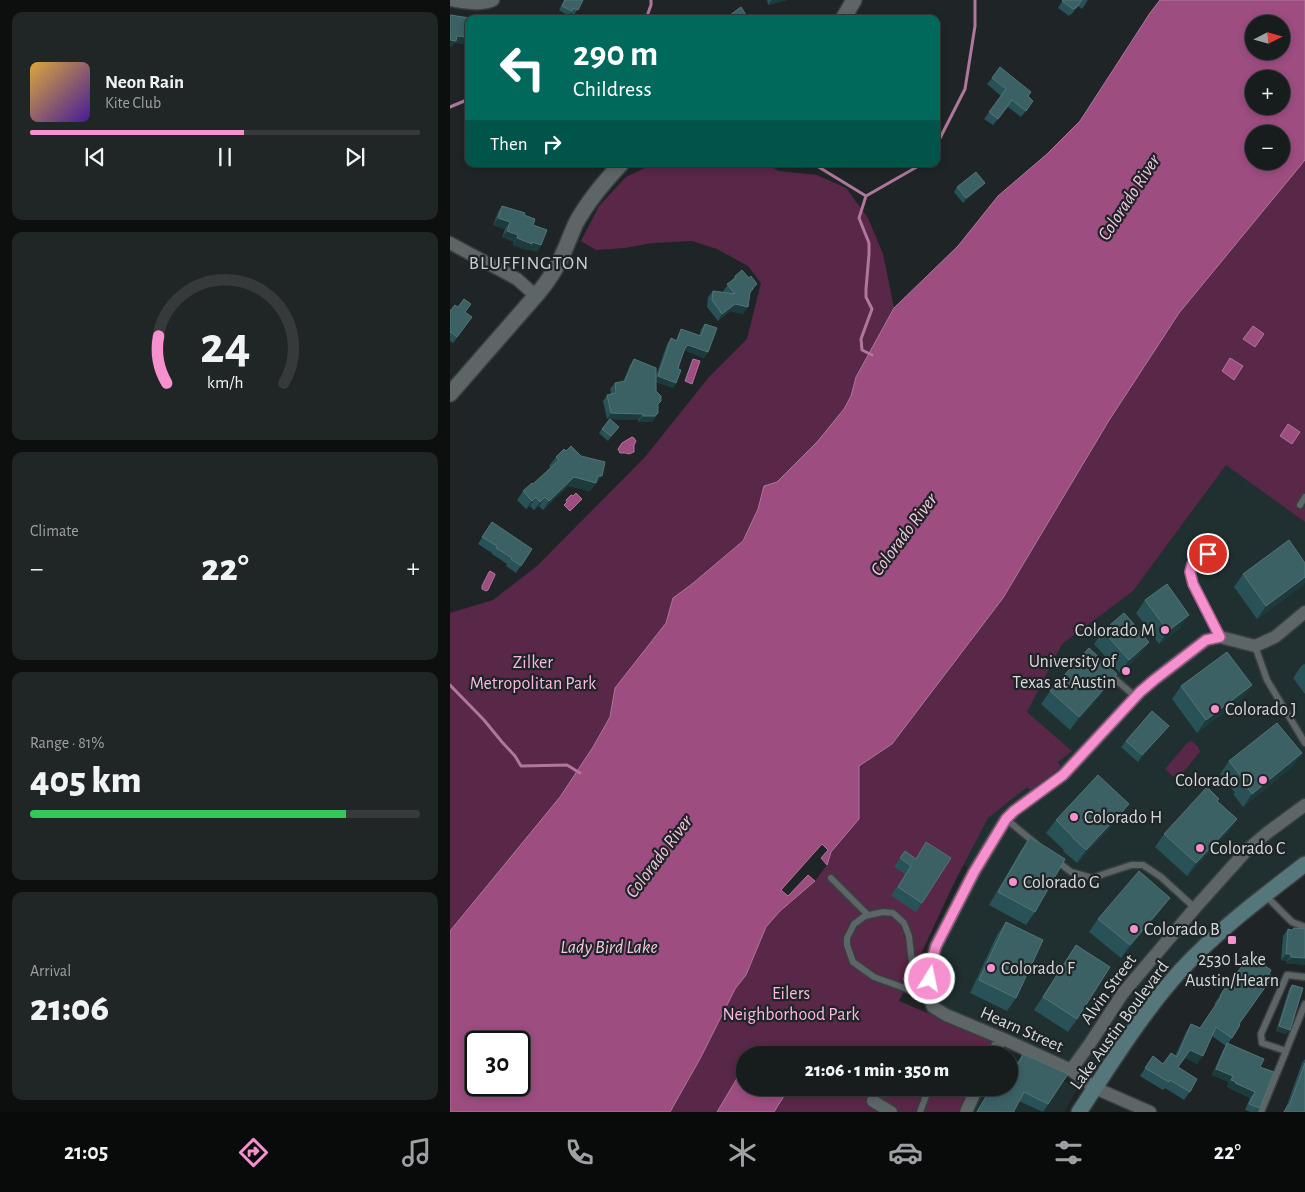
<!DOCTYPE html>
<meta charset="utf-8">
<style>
body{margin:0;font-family:"Alegreya Sans",sans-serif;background:#202525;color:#f1f3f6;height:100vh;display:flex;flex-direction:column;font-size:19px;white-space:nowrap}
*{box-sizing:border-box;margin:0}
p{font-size:16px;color:#9ea1a3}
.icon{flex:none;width:28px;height:28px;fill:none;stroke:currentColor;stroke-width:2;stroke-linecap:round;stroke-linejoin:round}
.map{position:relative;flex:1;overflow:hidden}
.drawer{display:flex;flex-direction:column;gap:12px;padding:12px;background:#0d0f0f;width:450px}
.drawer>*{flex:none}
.top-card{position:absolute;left:15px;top:15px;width:475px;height:152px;border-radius:10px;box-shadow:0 2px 8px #0003,0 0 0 1px #363a3b;background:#00695c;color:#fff;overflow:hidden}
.needle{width:32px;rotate:84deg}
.buttons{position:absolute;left:795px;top:15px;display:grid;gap:10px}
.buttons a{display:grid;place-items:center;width:45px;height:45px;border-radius:50%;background:#171c1c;box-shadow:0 2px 8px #0003,0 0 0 1px #363a3b;font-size:25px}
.speed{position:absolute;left:15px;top:1031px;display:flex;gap:10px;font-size:25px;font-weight:700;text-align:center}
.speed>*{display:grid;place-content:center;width:65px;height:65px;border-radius:50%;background:#171c1c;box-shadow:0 2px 8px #0003,0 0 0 1px #363a3b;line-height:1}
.speed .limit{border:2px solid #111;border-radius:8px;background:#fff;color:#111}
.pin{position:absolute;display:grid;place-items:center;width:42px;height:42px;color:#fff;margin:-21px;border:2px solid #fff;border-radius:50%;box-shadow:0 1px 5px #0007}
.me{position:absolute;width:55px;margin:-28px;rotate:10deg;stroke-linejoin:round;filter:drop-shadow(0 0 4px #0008)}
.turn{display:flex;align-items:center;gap:18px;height:105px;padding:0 25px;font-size:22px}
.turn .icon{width:65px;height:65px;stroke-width:2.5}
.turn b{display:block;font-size:35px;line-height:42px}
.then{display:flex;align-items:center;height:48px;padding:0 25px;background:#0003;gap:10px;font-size:19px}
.big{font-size:38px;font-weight:800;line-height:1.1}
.drawer .tile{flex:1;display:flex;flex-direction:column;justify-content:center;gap:8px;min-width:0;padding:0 18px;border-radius:10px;background:#202525}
.drawer .dial{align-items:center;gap:0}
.dial svg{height:130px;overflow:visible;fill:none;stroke:#363a3b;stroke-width:7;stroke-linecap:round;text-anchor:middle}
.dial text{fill:#f1f3f6;stroke:none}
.song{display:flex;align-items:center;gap:15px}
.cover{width:60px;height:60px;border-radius:8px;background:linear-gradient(135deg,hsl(40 70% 55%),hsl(260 70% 35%))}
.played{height:5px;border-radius:2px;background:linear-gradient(90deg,#f690cf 55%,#363a3b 55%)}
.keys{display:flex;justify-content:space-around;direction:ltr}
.heat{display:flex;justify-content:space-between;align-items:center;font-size:28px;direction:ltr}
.charge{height:8px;border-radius:4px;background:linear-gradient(90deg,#34c759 81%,#363a3b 0)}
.trip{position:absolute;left:286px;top:1046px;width:282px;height:50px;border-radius:25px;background:#171c1c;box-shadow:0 2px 8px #0003,0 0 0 1px #363a3b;font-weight:800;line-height:50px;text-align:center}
.tabs{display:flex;height:80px;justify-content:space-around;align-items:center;background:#090b0b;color:#9ea1a3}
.tabs .icon{width:35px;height:35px}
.tabs .on{color:#f690cf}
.tabs b{font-size:22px;color:#f1f3f6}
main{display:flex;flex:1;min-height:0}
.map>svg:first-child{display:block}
</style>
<main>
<section class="drawer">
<div class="tile">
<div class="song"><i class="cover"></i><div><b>Neon Rain</b><p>Kite Club</p></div></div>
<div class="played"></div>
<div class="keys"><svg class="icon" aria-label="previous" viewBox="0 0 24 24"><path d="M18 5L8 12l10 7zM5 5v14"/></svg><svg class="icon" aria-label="pause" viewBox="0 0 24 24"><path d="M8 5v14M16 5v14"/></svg><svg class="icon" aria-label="next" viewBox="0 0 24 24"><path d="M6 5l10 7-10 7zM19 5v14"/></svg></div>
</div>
<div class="tile dial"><svg viewBox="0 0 100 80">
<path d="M14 69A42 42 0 1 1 86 69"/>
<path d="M14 69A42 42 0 0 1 9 40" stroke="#f690cf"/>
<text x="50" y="56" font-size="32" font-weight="700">24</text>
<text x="50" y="72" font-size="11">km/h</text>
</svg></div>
<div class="tile"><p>Climate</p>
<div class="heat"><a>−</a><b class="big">22°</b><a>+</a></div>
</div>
<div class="tile"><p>Range · 81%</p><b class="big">405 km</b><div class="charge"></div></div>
<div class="tile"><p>Arrival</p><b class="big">21:06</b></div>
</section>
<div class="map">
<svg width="855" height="1112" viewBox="0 0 855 1112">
<rect width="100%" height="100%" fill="#1f2526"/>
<path fill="#202f30" d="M855,160V864L760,940L645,1088L483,1007L481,964L524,872L409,798L729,313Z
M560,1056L628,1088L614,1112H521L534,1088H560Z"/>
<path fill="#592747" d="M855,158V522L776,465L683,591L612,644L577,712L622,751L608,762L611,767L581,791L577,787L538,818L504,883L449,1001L545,1041L538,1055H295V1088H524L513,1112H220L251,1057L285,989L296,975L316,927L330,911L365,881L377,865L381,852L409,819V766L442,744L553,598L658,422L729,313Z
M203,164H316L329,171L367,175L396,188L418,218L433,254L444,308L406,377L401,396L394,409L367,442L327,482L314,486L308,509L293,541L242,584L223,598L216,623L165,688L160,717L143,747L110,797L0,931V613L43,600L87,566L195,457L259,377L297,339L311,283L298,266L267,249L242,241L203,243L175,248L146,250L131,241L149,206L176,177Z
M742,741L748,747L750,752L727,780L715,769L738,742Z"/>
<path fill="#9d4d80" stroke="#ae779b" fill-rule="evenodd" d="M710,0H855V160L729,313L658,422L553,598L442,744L409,766V819L381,852L377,865L371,858L378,850L372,844L331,890L338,896L358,875L365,881L330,911L316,927L296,975L285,989L251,1057L220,1112H0V931L110,797L143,747L160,717L165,688L216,623L223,598L242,584L293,541L308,509L314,486L327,482L367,442L394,409L401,396L406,377L444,308L508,246L548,196L597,154L630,121L700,13ZM804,24H831V51H804ZM804,79H831V106H804ZM804,134H831V161H804ZM69,1042V1085H26V1042Z
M803,326L814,334L805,347L793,339Z
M780,358L793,366L784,380L772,371Z
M243,359L250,361L242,384L235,381Z
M838,424L850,432L842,444L830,436Z
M182,437L184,438L186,441L184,445V452L179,454L176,453H170L168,449L172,443Z
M126,493L132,499L120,511L114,505L117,502L116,500L121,495L123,496Z
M40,571L45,574V575L38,590L36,591L32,589V586L39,572Z
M295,1065V1088H339L324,1112H267Z"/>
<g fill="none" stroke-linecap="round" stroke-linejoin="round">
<path stroke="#ae779b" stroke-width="3" d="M196,19L201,5V0
M0,107L19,99
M486,146L515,89L525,26V0
M361,164L367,166L416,196
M422,355L412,350L411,339L422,309L416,297V289L419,254V243L409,218L416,196L472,164
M0,685L34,720L52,742L65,756L71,766L117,765L130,773"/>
<defs>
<path id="service" d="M850,505L855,497
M758,554L742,564L739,572L743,584L770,637
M805,646L817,680L855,743
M658,673L686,697
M556,819L585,843
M607,861L621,872L642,878L681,865H693L711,877L745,908
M381,878L418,915
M815,895L842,922L855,927
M855,977L837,975L811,1034L812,1043L836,1051L855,1004
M469,993V981L467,972L462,963L459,936L454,923L443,913L433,912L415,916L404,924L397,938V945L403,962L424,977L449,986L462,991L479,996
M470,1112L479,1088
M811,1112L836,1051"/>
<path id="minor" d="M0,0C14,2 30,6 43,0
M0,243L67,279L86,296
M543,1055L551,1038
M621,1070L639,1045L673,993L745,908L797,850L817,833L855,805
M423,1101L441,1112
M516,1112L527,1088
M700,1112L645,1088L621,1070L551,1038L496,1015L483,1007L479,996L481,964L486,946L524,872L556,819L564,811L613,775L690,692L704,680L756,640L770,637L805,646L825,637L855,612"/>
<path id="tertiary" d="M393,19L404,0
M0,394L89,292C98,281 106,269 112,256C117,245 121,234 126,223C138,201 154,182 171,164"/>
<path id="secondary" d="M629,1112C661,1064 692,1013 731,970C768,930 812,897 855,864"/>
</defs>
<use href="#service" stroke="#393f40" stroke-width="9"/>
<use href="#minor" stroke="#393f40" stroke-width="15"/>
<use href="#tertiary" stroke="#393f40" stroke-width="18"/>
<use href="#secondary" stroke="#393f40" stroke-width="18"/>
<use href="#service" stroke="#5e6566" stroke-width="6"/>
<use href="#minor" stroke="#5e6566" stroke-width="12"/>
<use href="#tertiary" stroke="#5e6566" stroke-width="15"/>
<use href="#secondary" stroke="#55767a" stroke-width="15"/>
</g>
<path fill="#285257" d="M114,0H133L124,15L121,13L119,16L109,10Z
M317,0H337L318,5Z
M613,0H638L632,9L628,6L621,15L620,14L619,16L608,8Z
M542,78L579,107L571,117L558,107L543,125L534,119L551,96L537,84Z
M535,183L531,187L513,203L504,192L507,187Z
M52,206L74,215L83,225L91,245L87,252L78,249L77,250L63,245L64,242L52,237L55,229L43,225L48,212Z
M285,276L299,278L307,284L299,295L293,314L280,311L268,321L257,307L258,297L263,291L274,292L273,291Z
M0,311L15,312L22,317L3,343L0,341Z
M255,324L258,352L254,358L234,350L229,365L226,383L223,388L206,382V391L208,405V413L204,419L201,422H188V420L160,419L169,427L158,441L149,433L159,419H157L153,401L157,395L161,394L160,389L165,383L173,382L180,365L184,359L206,376L217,344L221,338L226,340L228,335L231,329L249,336L251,329Z
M106,457L145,485H144L140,491L118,486L93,510L89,506L84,510L80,506L76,509L67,500L73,491L83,484L101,468L99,466Z
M42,522L82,549L66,573L56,566L57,564L42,554V553L28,544Z
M855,563V582L853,585L807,619L784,587L793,574Z
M695,600L730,628L709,644L686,613Z
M683,625L699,642L690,655L670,673L644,644L653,631Z
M855,664V694L843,678L852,665Z
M802,685L793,698L747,733L722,699L731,686Z
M658,687L620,730L591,704L600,691Z
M714,732L688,762L671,747L676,741Z
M852,753L843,766L793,807L783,794L785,793L770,774L779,761Z
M767,801L787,819L778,832L737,876L705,847L714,834Z
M679,804L670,817L627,863L613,851L614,850L596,833L606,820Z
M580,837L585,912L576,925L539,905L571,850Z
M476,842L472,903L466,912L441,896L455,874L444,867L455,851L466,859Z
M711,910L671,958L639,932L648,919Z
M556,922L566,998L557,1011L520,993L547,935Z
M838,929L855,965L836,963L837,961L831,960L833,936Z
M626,945L627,1019L618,1032L584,1010Z
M842,985L836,1034L826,1031L839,989Z
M773,991L789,1024L790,1025L778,1044L810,1067V1108L807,1112H800L795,1110L800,1098L781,1089L777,1087L779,1082L762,1075L773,1050L776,1046L762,1036L747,1064L735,1058L728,1067L740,1092L734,1100L715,1088L713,1090L690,1076L703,1056L713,1064L725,1056L736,1032L741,1024L750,1028L766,1005L764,1004Z
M573,1054L618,1074L593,1112L569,1101L564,1111V1112H526L537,1095L538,1096L542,1088H560L567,1062Z
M855,1059V1112H833L836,1108L852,1063Z
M453,1088H473L467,1098L451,1091Z"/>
<path fill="#1d3a3d" d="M322,0H337L318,5Z
M7,36L17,37L13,44L5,43L1,47H0V40Z
M535,183L531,187L513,203L516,198Z
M48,218L60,222L55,229L43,225Z
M57,231L68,235L64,242L52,237Z
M67,238L82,242L91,245L87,252L78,249L77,250L63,245Z
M285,304L298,307L293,314L280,311L268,321L272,314Z
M238,345L258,352L254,358L234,350Z
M208,376L226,383L223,388L204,381Z
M161,413L193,414L188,420L157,419Z
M208,413L201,422H188L193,416Z
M148,476H152L140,491L118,486L93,510L99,501L124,477Z
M86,497L80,506L76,509L82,501Z
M95,497L89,506L84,510L90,502Z
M855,577V582L853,585L807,619L816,606Z
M739,615L730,628L709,644L718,631Z
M699,642L690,655L670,673L679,660Z
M667,674L658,687L620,730L629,717Z
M802,685L793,698L747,733L756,720Z
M719,726L714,732L688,762L692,755Z
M852,753L843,766L793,807L802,794Z
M679,804L670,817L627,863L636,850Z
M787,819L778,832L737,876L746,863Z
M720,898L711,910L671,958L680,945Z
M836,954H841L837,961L831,960Z
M841,957L855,958V965L836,963Z
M829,1026L840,1030L836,1034L826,1031Z
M740,1050L753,1056L747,1064L734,1058Z
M766,1069L783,1076L779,1082L762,1075Z
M781,1080L786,1082L781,1089L777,1087Z
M785,1083L805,1092L800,1098L781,1089Z"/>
<path fill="#3b6165" stroke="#537477" d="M115,0H133L128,10L123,8L122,11L112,6Z
M613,0H632L626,8H625L623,9L612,1Z
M291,7L298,18L280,19L282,17L280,15Z
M0,15L20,18V19H19V28L17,37L7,36L6,41L0,40Z
M486,31L490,32L486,47Z
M550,67L581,92L578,96L583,101L576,111L562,100L548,119L539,112L556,89L542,78Z
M526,172L535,183L516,198L507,187Z
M52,206L75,213L74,215L85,219L83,225L97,230L91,245L82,242V244L67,238L68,235L57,231L60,222L48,218Z
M292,270L299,278L301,276L307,284L302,288L303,289L300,292L298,307L285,304L272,314L262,300L263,291L285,294L277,284L286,278L285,276Z
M14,299L21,304L15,312L22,317L7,337L1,332L0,333V311L5,305L8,307Z
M255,324L267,328L258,352L238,345L235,348L229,365L228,369L231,370L226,383L208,376L221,338L227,341L231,329L251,336Z
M184,359L206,368V391L211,396V401L208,404V413L205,416H193V414L161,413L157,395L166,393L165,383L175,381Z
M160,419L169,427L161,436L152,429Z
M121,446L131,456L155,462L152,476H148L146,483L124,477L99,501L95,497L90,502L86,497L82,501L73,491L82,483L83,484L109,460L106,457L114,449L116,451Z
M42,522L82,549L71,566L61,559L62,558L46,548L47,546L32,537Z
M839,540L855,563V577L816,606L793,574Z
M717,584L739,615L718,631L695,600Z
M674,613L684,624H683L699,642L679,660L653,631Z
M639,648L667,674L629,717L600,691Z
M777,652L802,685L756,720L731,686Z
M702,711L719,726L692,755L676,741Z
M827,723L852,753L802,794L793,781L794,780L779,761Z
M648,775L679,804L636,850L623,838V837L606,820Z
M757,787L769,799L767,801L787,819L746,863L714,834Z
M580,837L615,859L585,912L548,892Z
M476,842L501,858L472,903L448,887L461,866L450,858L455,851L466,859Z
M689,871L720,898L680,945L648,919Z
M556,922L593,940L566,998L529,980Z
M844,928L855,929V958L841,957V954H836L838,929L842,930Z
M626,945L660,967L627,1019L593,997Z
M805,959L821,970L819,974L822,976L820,979H821L789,1024L790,1025L782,1038L766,1027L753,1056L740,1050L728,1067L747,1079L740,1092L720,1080L719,1082L695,1068L703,1056L713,1064L721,1053L727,1057L741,1024L750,1028L771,997L770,996L773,991L795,962V963L797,962L799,963L801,960L803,962Z
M842,985L853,988L840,1030L829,1026Z
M777,1043L814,1059L810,1067L824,1072L810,1108L799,1104L805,1092L785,1083L786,1082L781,1080L783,1076L766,1069Z
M573,1054L618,1074L598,1104L574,1092L564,1111V1112H527L537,1095L539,1096L544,1088H560V1060L569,1063Z
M855,1063V1112H834L838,1105L839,1106Z
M462,1088H473L471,1092Z"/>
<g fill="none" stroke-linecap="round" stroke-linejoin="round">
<defs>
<path id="route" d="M480,979L481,964L486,946L524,872L556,819L564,811L613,775L690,692L704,680L756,640L770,637L743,584L740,572L742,564L758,554"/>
</defs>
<use href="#route" stroke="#a05e87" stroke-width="12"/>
<use href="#route" stroke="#f690cf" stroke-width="9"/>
</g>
<g fill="#f690cf" stroke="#1f2526" stroke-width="2">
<circle cx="715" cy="630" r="5"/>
<circle cx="676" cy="671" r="5"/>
<circle cx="765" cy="709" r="5"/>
<circle cx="813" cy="780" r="5"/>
<circle cx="624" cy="817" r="5"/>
<circle cx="750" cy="848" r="5"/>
<circle cx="563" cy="882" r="5"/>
<circle cx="684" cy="929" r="5"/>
<rect x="777" y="935" width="10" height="10" rx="2.5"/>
<circle cx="541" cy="968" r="5"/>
</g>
<g text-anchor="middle" stroke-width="4.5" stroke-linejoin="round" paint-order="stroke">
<g font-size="18" fill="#d5d9da" stroke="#1f2526" text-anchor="start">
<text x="705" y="636" text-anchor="end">Colorado M</text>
<text x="666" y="667" text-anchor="end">University of<tspan x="666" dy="21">Texas at Austin</tspan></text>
<text x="775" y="715">Colorado J</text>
<text x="803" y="786" text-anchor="end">Colorado D</text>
<text x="634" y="823">Colorado H</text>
<text x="760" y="854">Colorado C</text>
<text x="573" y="888">Colorado G</text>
<text x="694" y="935">Colorado B</text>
<text x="782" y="965" text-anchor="middle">2530 Lake<tspan x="782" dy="21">Austin/Hearn</tspan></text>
<text x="551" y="974">Colorado F</text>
</g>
<g font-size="18" fill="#fbb8e0" stroke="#1f2526">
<text x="83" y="668">Zilker<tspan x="83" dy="21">Metropolitan Park</tspan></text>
<text x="341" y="999">Eilers<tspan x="341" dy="21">Neighborhood Park</tspan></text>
</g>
<g font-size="18" fill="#d5d9da" stroke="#1f2526">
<text transform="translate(658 989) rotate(-54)" y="6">Alvin Street</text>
<text transform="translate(669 1025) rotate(-54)" y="6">Lake Austin Boulevard</text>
<text transform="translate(572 1029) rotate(24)" y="6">Hearn Street</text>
</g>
<g font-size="19" font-style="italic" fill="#f4c6e0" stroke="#1f2526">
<text transform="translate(678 197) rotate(-57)" y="7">Colorado River</text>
<text transform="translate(453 534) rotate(-53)" y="7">Colorado River</text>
<text transform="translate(208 856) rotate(-53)" y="7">Colorado River</text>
<text x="159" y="953">Lady Bird Lake</text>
</g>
<g font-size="19" letter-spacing="1" fill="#c6cfd0" stroke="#1f2526">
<text x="79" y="269">BLUFFINGTON</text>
</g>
</g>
</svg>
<div class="buttons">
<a><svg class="needle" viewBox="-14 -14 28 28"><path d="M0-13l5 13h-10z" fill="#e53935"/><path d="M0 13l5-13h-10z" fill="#9ea1a3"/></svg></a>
<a>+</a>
<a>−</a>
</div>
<div class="speed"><div class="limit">30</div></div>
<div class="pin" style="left:758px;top:554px;background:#d93025"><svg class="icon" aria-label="arrive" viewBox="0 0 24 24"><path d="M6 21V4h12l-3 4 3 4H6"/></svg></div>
<svg class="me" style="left:480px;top:979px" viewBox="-20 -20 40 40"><circle r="17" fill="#f690cf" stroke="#fff" stroke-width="3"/><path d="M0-11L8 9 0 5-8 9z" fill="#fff"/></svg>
<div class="trip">21:06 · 1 min · 350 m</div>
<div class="top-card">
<div class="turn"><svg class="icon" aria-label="left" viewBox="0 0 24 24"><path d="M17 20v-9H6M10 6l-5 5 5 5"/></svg><div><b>290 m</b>Childress</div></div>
<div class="then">Then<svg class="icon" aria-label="right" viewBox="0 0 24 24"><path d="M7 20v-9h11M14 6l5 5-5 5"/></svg></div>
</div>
</div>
</main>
<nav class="tabs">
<b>21:05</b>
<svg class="icon on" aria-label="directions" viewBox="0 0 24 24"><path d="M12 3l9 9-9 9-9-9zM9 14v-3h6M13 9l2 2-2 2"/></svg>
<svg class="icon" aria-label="music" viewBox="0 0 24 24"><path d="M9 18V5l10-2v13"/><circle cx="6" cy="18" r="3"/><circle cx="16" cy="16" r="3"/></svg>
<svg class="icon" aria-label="phone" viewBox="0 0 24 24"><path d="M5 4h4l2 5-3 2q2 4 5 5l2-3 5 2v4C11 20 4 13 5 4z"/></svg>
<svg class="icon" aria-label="climate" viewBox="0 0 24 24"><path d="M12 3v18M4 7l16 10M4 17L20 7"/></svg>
<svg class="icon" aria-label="car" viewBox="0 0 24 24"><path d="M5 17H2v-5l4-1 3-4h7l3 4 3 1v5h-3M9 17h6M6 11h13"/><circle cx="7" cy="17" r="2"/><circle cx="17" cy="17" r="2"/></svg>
<svg class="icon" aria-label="filters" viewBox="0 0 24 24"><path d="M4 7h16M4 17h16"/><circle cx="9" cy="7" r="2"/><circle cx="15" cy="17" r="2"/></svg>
<b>22°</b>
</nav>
